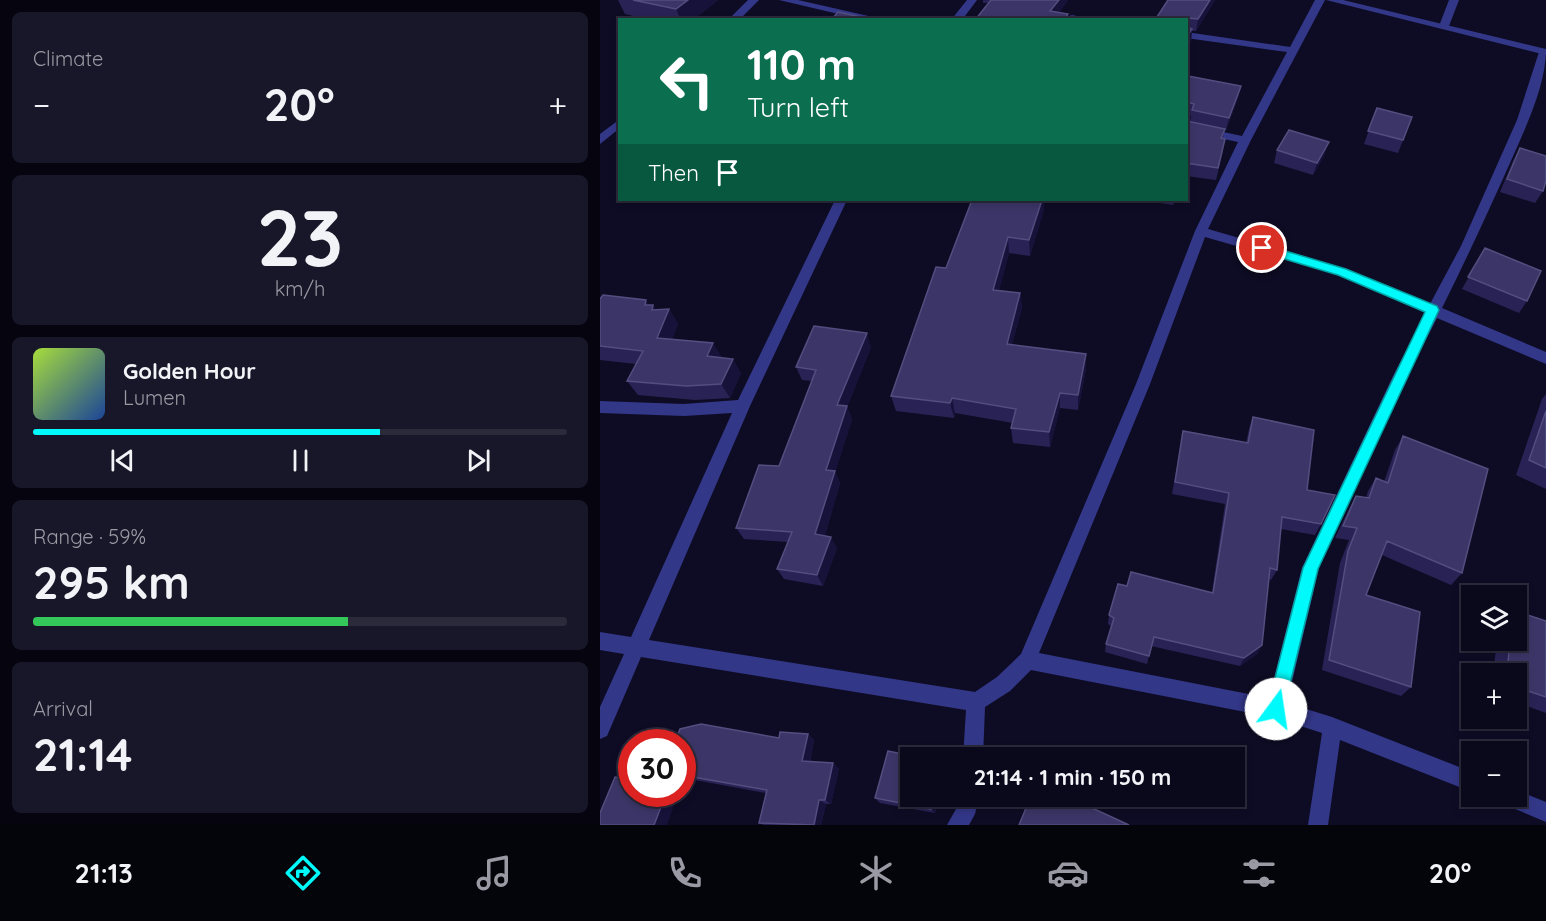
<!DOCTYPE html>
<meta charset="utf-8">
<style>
body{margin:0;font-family:Quicksand,sans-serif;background:#181729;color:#f1f3f6;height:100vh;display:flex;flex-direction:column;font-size:22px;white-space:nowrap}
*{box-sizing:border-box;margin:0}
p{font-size:20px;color:#999aa3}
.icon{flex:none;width:33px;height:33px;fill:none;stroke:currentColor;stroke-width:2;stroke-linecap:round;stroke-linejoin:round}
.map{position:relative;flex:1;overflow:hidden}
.side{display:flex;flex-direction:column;gap:12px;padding:12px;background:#06050f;width:600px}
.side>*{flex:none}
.banner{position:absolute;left:18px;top:18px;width:570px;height:183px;border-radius:0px;box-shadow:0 3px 9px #0003,0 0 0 2px #2a2a3b;background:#0b6e4f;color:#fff;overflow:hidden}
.buttons{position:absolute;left:861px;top:585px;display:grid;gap:12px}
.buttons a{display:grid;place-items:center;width:66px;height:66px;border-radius:0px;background:#0a091c;box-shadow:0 3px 9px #0003,0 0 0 2px #2a2a3b;font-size:30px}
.speed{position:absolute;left:18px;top:729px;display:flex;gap:12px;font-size:30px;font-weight:700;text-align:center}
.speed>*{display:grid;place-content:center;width:78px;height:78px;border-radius:50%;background:#0a091c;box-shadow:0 3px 9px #0003,0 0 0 2px #2a2a3b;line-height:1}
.speed .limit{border:9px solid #d22;background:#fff;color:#111}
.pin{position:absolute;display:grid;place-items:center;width:51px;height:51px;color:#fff;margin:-26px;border:3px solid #fff;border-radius:50%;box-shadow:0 2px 6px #0007}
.me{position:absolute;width:66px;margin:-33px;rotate:14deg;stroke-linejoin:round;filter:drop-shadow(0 0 4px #0008)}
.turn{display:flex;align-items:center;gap:21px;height:126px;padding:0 30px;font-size:27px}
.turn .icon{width:78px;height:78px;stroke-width:2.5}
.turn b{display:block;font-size:42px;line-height:51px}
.then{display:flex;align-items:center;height:57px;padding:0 30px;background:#0003;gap:12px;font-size:22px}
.big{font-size:45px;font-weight:700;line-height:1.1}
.side .card{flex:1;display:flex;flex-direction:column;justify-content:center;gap:9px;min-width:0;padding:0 21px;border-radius:9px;background:#181729}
.side .dial{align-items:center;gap:0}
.dial b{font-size:78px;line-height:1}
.song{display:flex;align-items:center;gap:18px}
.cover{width:72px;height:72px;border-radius:9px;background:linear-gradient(135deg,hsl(80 70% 55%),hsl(220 70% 35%))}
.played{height:6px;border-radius:3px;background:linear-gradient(90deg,#00fafb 65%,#2a2a3b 65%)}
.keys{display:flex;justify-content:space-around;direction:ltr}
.heat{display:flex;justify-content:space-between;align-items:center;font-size:33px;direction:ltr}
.charge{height:9px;border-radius:4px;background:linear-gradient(90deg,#34c759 59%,#2a2a3b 0)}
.trip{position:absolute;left:300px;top:747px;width:345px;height:60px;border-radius:0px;background:#0a091c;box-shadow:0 3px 9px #0003,0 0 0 2px #2a2a3b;font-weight:700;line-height:60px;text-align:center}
.tab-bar{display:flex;height:96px;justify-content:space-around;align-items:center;background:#04040b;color:#999aa3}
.tab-bar .icon{width:42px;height:42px}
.tab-bar .on{color:#00fafb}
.tab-bar b{font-size:27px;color:#f1f3f6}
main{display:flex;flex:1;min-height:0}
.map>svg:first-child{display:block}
</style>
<main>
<section class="side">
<div class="card"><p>Climate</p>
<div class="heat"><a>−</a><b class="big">20°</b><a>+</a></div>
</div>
<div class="card dial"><b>23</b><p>km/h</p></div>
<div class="card">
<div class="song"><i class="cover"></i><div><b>Golden Hour</b><p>Lumen</p></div></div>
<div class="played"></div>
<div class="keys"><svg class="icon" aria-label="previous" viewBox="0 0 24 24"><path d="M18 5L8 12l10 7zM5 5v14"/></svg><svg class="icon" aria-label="pause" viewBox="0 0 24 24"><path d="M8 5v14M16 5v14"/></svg><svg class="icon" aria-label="next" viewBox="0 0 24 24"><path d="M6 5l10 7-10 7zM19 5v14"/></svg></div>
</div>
<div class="card"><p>Range · 59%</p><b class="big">295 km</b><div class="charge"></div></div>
<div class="card"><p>Arrival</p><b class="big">21:14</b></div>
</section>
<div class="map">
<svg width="946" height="825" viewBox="0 0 946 825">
<rect width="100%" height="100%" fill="#0e0c25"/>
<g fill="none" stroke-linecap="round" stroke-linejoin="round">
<path fill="#333788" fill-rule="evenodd" d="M179,0H198L286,20H264Z
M367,0H377L362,20H351Z
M715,0H725L651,140L608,229L747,269L830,304L861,246L917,120L939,52L946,49C946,86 925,129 910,163C888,212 866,260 842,308L946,352V364L837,318L808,374L719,568L687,703L732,717L872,772V792L740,740L728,825H708L722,733L676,718L431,670L410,691L385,707L383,758H363L366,710L41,657L7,736L0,739V707L24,654L0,650V632L31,637L132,413L84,416L0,413V401L84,404L138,400L235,200H247L150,406L49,640L375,692L397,677L421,654L536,384L595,231L638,142L586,131V124L642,136L687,52L586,38V32L690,47ZM605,237L738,275L826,313L794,374L702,568L669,698L439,653L550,384Z
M849,0H859L849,26L844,29L839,26Z
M472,15L486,18L488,20H468L469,16Z
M916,790L946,802V822L901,803L898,796H916Z
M359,796H379L375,814L369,825H347L356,809Z"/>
<path fill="#333788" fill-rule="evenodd" d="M148,0H159L139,20H128Z
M726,0H743L946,49V55Z
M20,119V128L0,144V134Z"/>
</g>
<path fill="#292355" d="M18,0H118L93,20H50L25,14Z
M383,0H468L459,12L468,14V20H375L388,3H383Z
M568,0H615L596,31H592L591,41L588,46H589L586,60V20Z
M586,79L641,86L638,98L626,130H624L623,138V151L616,180L586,176V121H590L591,116L586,115Z
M777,108L812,117L798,153L764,144Z
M920,148L943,191L935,203L900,192L913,161Z
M677,150L725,154L713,175L674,163Z
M541,200H575L573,205Z
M444,209L430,256L409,253L399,290L420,293L422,308L412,344L486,369L478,410L460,408L450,447L413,443L411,428L413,423L355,413L354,418L296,411L291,396L346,268Z
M885,248L927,301L919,313L862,289Z
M0,299L50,305L56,310L69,309L78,324L72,339L113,343L121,358L141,373L130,398L95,400L38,395L27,381L36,364L0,360Z
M271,347L247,407L252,419L235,472L240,483L225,535L237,548L223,586L184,579L177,569L188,542L144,539L136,528L179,466L212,381L202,380L196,367Z
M946,394V489L916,475L942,399Z
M653,417L707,490L721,524L715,535L681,529L677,570L671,580L669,579L662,645L657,654L640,666L551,646L547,664L505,652L506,644L511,626L508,624L509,615L527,586L612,592L625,504L572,494L581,443H646L649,429Z
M803,436L862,573L851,585L782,555L766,595L811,687L801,696L722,670L740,563L749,540L735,538L749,509L756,496L766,498L768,491L776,478L784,482L795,450Z
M946,621V713L916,702V674H893L897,640H916Z
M208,734L214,740L210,762L239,768L231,804H226L221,825H164L159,823L166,793L84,778L82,782V742H76L179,738Z
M310,796H339L335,813L280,803L275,798Z"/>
<path fill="#16123a" d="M88,0H118L93,20H81L76,9Z
M459,0H468V1L453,20L450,11Z
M610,0H615L596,31L598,19Z
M592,29L591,41L586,48V38Z
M641,86L638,98L626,130L629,118Z
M729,142L725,154L713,175L717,163Z
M442,200H444V209L430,256L429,240Z
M408,237L409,253L395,306L393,290Z
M420,293L422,308L408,359L407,344Z
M46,300L52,309L53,305L63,320L45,305Z
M69,309L78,324L67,353L57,338Z
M267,333L271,347L247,407L252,419L235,472L240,483L222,545L215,534L237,405Z
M113,343L122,357L116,371L107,356Z
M486,354V369L478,410V395Z
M133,359L141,373L130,398L121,384Z
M460,393V408L450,447L449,432Z
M352,398L355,413L354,418L350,403Z
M231,537L237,548L223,586L217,575Z
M662,645L657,654L640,666L644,658Z
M208,734L214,740L209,767L202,761Z
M233,763L239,768L231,804L225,800Z
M66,794H78L67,825H54Z
M334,796H339L335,813L331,809Z
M219,800L226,804L221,825H214Z"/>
<path fill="#3b3667" stroke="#524e7f" stroke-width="1.5" d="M33,0H88L76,9Z
M391,0H459L450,11L468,14L464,20H375Z
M568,0H610L598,19L588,18L586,20H555Z
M238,12L275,20H231Z
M586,27L592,29L586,38Z
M588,76L641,86L629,118L592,110L594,104L586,102V79Z
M777,108L812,117L803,140L768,131Z
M587,121L625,129L621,138L625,139L618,168L586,163Z
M689,130L729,142L717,163L677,150Z
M920,148L946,156V181L943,191L907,179Z
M372,200H442L429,240L408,237L393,290L420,293L407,344L486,354L478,395L460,393L449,432L411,428L416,409L352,398L350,403L291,396L336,267L346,268Z
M885,248L941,271L927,301L868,277Z
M3,295L46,300L45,305H53L52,310L69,309L57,338L113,343L107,356L133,359L121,384L86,386L27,381L43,351L0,346V299Z
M214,326L267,333L237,405L247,406L226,470L235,471L215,534L231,537L217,575L177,569L192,532L136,528L159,465L179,466L216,370L196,367Z
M946,411V468L929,460Z
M653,417L714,430L707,490L735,495L721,524L682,517L677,570L670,568L662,645L644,658L554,637L549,656L506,644L514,618L509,615L518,584L527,586L531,572L613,593L629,493L575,482L583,431L648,443Z
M803,436L888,469L862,573L787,541L766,595L820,612L811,687L729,660L748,551L757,528L743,526L756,496L769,498L776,478L788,483Z
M916,611L946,621V697L916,687V674H907L910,640H916Z
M101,724L179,738L180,732L208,734L202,761L233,763L225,800H219L214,825L159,823L167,790L82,775V742H75L80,729Z
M288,751L321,758H310V796H334L331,809L275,798Z
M32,771V794H66L54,825H0V813L15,777L22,778Z
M431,796H466L529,825H419Z"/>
<path fill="#00fafb" stroke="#00a2a3" stroke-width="1.5" d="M662,244L746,269L837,306L839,310L718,569L684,709L682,715L676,717L670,715L667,709L703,568L825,312L738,275L658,251L656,248Z"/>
</svg>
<div class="buttons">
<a><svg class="icon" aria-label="layers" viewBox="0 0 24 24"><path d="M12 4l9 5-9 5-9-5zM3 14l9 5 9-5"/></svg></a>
<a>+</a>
<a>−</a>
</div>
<div class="speed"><div class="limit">30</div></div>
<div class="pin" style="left:662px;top:248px;background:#d93025"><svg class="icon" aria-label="arrive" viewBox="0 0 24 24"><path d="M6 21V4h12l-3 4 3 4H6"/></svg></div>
<svg class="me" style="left:676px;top:709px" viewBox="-20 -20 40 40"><circle r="19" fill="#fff"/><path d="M0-13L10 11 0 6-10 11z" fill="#00fafb"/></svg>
<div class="trip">21:14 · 1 min · 150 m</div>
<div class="banner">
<div class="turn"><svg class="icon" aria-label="left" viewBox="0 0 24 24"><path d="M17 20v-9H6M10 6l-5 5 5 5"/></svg><div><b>110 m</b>Turn left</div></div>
<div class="then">Then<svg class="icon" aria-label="arrive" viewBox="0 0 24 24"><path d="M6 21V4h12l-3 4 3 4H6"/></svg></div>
</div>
</div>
</main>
<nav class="tab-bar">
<b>21:13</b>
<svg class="icon on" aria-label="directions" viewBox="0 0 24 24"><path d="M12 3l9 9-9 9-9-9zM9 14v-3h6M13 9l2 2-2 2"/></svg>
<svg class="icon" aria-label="music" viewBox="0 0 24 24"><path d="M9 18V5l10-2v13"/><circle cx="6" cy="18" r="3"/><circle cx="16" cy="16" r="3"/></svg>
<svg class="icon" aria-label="phone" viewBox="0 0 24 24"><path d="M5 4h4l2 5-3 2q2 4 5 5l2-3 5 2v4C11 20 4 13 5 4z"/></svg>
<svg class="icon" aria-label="climate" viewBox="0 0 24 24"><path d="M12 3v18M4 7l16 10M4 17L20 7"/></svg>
<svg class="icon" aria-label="car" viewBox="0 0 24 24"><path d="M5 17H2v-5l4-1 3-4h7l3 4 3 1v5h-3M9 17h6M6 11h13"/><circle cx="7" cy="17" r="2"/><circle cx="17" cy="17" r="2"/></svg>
<svg class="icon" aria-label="filters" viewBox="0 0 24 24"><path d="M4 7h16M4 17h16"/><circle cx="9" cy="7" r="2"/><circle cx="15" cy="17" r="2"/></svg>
<b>20°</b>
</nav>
